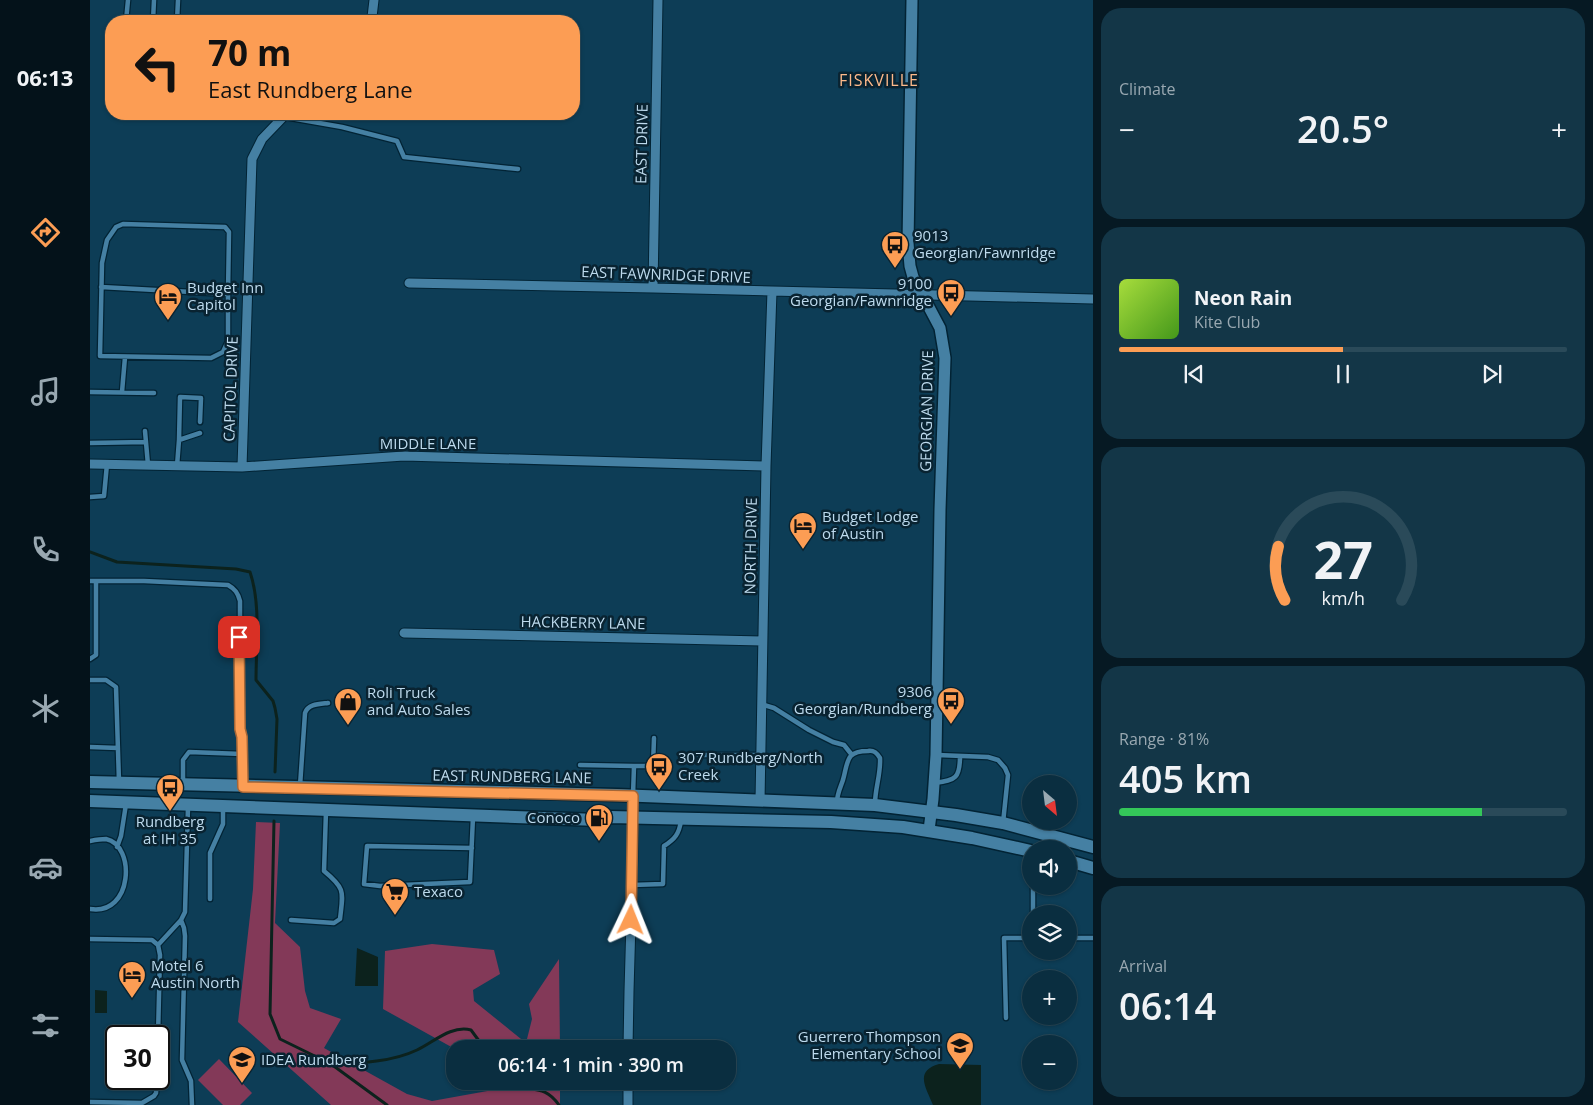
<!DOCTYPE html>
<meta charset="utf-8">
<style>
body{margin:0;font-family:"Open Sans",sans-serif;background:#133647;color:#f1f3f6;height:100vh;display:flex;flex-direction:column;font-size:19px;white-space:nowrap}
*{box-sizing:border-box;margin:0}
p{font-size:16px;color:#99a8b1}
.icon{flex:none;width:28px;height:28px;fill:none;stroke:currentColor;stroke-width:2;stroke-linecap:round;stroke-linejoin:round}
.map{position:relative;flex:1;overflow:hidden}
.side{display:flex;flex-direction:column;gap:8px;padding:8px;background:#061923;width:500px}
.side>*{flex:none}
.top-card{position:absolute;left:15px;top:15px;width:475px;height:105px;border-radius:20px;box-shadow:0 1px 4px #0004,0 0 0 1px #2a4a59;background:#fc9d54;color:#111;overflow:hidden}
.needle{width:32px;rotate:152deg}
.tools{position:absolute;left:932px;top:775px;display:grid;gap:10px}
.tools a{display:grid;place-items:center;width:55px;height:55px;border-radius:50%;background:#0a2e40;box-shadow:0 1px 4px #0004,0 0 0 1px #2a4a59;font-size:25px}
.speed{position:absolute;left:15px;top:1025px;display:flex;gap:10px;font-size:25px;font-weight:700;text-align:center}
.speed>*{display:grid;place-content:center;width:65px;height:65px;border-radius:50%;background:#0a2e40;box-shadow:0 1px 4px #0004,0 0 0 1px #2a4a59;line-height:1}
.speed .limit{border:2px solid #111;border-radius:8px;background:#fff;color:#111}
.pin{position:absolute;display:grid;place-items:center;width:42px;height:42px;color:#fff;margin:-21px;border-radius:10px;box-shadow:0 2px 8px #0006}
.me{position:absolute;width:55px;margin:-28px;rotate:2deg;stroke-linejoin:round;filter:drop-shadow(0 0 4px #0008)}
.turn{display:flex;align-items:center;gap:18px;height:105px;padding:0 20px;font-size:22px}
.turn .icon{width:65px;height:65px;stroke-width:2.5}
.turn b{display:block;font-size:35px;line-height:42px}
.big{font-size:38px;font-weight:600;line-height:1.1}
.side .card{flex:1;display:flex;flex-direction:column;justify-content:center;gap:8px;min-width:0;padding:0 18px;border-radius:20px;background:#133647}
.side .dial{align-items:center;gap:0}
.dial svg{height:130px;overflow:visible;fill:none;stroke:#2a4a59;stroke-width:7;stroke-linecap:round;text-anchor:middle}
.dial text{fill:#f1f3f6;stroke:none}
.song{display:flex;align-items:center;gap:15px}
.cover{width:60px;height:60px;border-radius:8px;background:linear-gradient(135deg,hsl(80 70% 55%),hsl(100 70% 35%))}
.played{height:5px;border-radius:2px;background:linear-gradient(90deg,#fc9d54 50%,#2a4a59 50%)}
.keys{display:flex;justify-content:space-around;direction:ltr}
.heat{display:flex;justify-content:space-between;align-items:center;font-size:28px;direction:ltr}
.charge{height:8px;border-radius:4px;background:linear-gradient(90deg,#34c759 81%,#2a4a59 0)}
.trip{position:absolute;left:356px;top:1040px;width:290px;height:50px;border-radius:20px;background:#0a2e40;box-shadow:0 1px 4px #0004,0 0 0 1px #2a4a59;font-weight:600;line-height:50px;text-align:center}
main{display:flex;flex:1;min-height:0}
.tab-bar{display:flex;flex-direction:column;width:90px;justify-content:space-around;align-items:center;background:#04121a;color:#99a8b1}
.tab-bar .icon{width:35px;height:35px}
.tab-bar .active{color:#fc9d54}
.tab-bar b{font-size:22px;color:#f1f3f6}
.map>svg:first-child{display:block}
</style>
<main>
<nav class="tab-bar">
<b>06:13</b>
<svg class="icon active" aria-label="directions" viewBox="0 0 24 24"><path d="M12 3l9 9-9 9-9-9zM9 14v-3h6M13 9l2 2-2 2"/></svg>
<svg class="icon" aria-label="music" viewBox="0 0 24 24"><path d="M9 18V5l10-2v13"/><circle cx="6" cy="18" r="3"/><circle cx="16" cy="16" r="3"/></svg>
<svg class="icon" aria-label="phone" viewBox="0 0 24 24"><path d="M5 4h4l2 5-3 2q2 4 5 5l2-3 5 2v4C11 20 4 13 5 4z"/></svg>
<svg class="icon" aria-label="climate" viewBox="0 0 24 24"><path d="M12 3v18M4 7l16 10M4 17L20 7"/></svg>
<svg class="icon" aria-label="car" viewBox="0 0 24 24"><path d="M5 17H2v-5l4-1 3-4h7l3 4 3 1v5h-3M9 17h6M6 11h13"/><circle cx="7" cy="17" r="2"/><circle cx="17" cy="17" r="2"/></svg>
<svg class="icon" aria-label="filters" viewBox="0 0 24 24"><path d="M4 7h16M4 17h16"/><circle cx="9" cy="7" r="2"/><circle cx="15" cy="17" r="2"/></svg>
</nav>
<div class="map">
<svg width="1003" height="1105" viewBox="0 0 1003 1105">
<rect width="100%" height="100%" fill="#0d3d56"/>
<path fill="#833958" d="M166,822L190,823L185,923L210,947L215,991L220,1008L251,1019L234,1048L317,1094L342,1101L403,1090L395,1081H470V1105H241L148,1022L163,889Z
M342,944L404,950L410,974L383,990L384,1001L436,1043L442,1019L439,1004L469,959L470,1049H365L293,1009L295,951Z
M129,1059L162,1093L150,1105H133L108,1080Z"/>
<path fill="#0c221d" d="M267,948L288,957V986H265Z
M5,990L17,991V1013H5Z
M849,1064L891,1065V1105H843C836,1088 824,1071 849,1064Z"/>
<g fill="none" stroke-linecap="round" stroke-linejoin="round">
<path stroke="#0c221d" stroke-width="3" d="M0,552L27,562L146,569L160,572C171,604 166,646 166,680L183,701L185,708L187,719L185,772
M184,821L180,1014L190,1039L241,1064L297,1105
M243,1064C271,1063 302,1062 327,1050C344,1042 361,1025 381,1030L395,1049
M420,1081C437,1095 452,1081 469,1105"/>
<defs>
<path id="service" d="M36,21L38,0
M63,21L64,0
M87,21L88,0
M195,117L252,127L307,141L314,157L428,169
M11,287L138,294L139,232L135,227L33,224L26,227L17,240L12,263L10,356L121,358L133,352L138,341V294
M0,392L64,393
M32,392L35,357
M55,431L58,465
M89,440L90,397L111,398L110,422
M0,443L56,442
M87,466L89,440L110,433
M0,497L14,496L17,464
M0,581H54L138,585C145,589 148,593 150,601V729L152,737L153,785
M0,659L6,655V581
M0,680H16L26,687L29,782
M671,704L684,708L719,730L743,742L754,745L762,755
M0,747L28,748
M598,755H670
M847,755L898,757L908,760L915,768L918,775L913,823
M490,765L544,766
M845,783C866,780 870,778 870,756
M93,784V760L99,752L152,754
M210,786L215,713C218,704 229,704 238,703
M543,795L544,766H563L564,738
M747,803C747,791 752,786 754,776C758,760 757,751 778,751C784,750 787,753 790,758C791,774 785,788 785,804
M0,841C5,840 11,839 16,839C46,845 43,916 0,909
M27,847L31,836L36,804
M382,848L277,846L274,884L290,886L380,882L383,817
M542,885L573,884L574,846C585,839 589,834 591,821
M120,899V853L133,824V807
M943,914V886
M91,920L94,928L95,936L92,1060L101,1081L102,1105
M201,920L244,923L250,919C253,892 256,889 234,871L236,811
M979,938H1003
M0,939L62,940L68,945L70,955L68,1036
M68,945L91,920L95,912L98,807
M916,1018L914,938H941
M0,1102L52,1103L64,1096L66,1093L67,1079"/>
<path id="minor" d="M279,21L282,17L284,0
M319,283L563,288L1003,299
M563,288L568,0
M0,464L152,467L314,456L676,466
M152,467L162,159L172,139L196,114
M314,633L672,641
M670,801L676,466L682,291
M538,1049L539,991L543,851V796
M538,1105V1081"/>
<path id="tertiary" d="M822,0L818,243L820,266L823,277L850,328L855,358L850,510L846,755L843,799L839,830"/>
<path id="secondary" d="M0,782L527,795L785,805L866,815L913,823L1003,847
M0,801L508,820L520,817L741,822L813,827L882,838L941,851
M979,861L1003,868"/>
</defs>
<use href="#service" stroke="#022334" stroke-width="7"/>
<use href="#minor" stroke="#022334" stroke-width="11"/>
<use href="#tertiary" stroke="#022334" stroke-width="14"/>
<use href="#secondary" stroke="#022334" stroke-width="15"/>
<use href="#service" stroke="#4580a3" stroke-width="4.5"/>
<use href="#minor" stroke="#4580a3" stroke-width="9"/>
<use href="#tertiary" stroke="#4580a3" stroke-width="11"/>
<use href="#secondary" stroke="#4580a3" stroke-width="12"/>
</g>
<g fill="none" stroke-linecap="round" stroke-linejoin="round">
<defs>
<path id="route" d="M149,637L150,729L152,737L153,787L543,796L541,920"/>
</defs>
<use href="#route" stroke="#a46637" stroke-width="12"/>
<use href="#route" stroke="#fc9d54" stroke-width="9"/>
</g>
<defs>
<symbol id="bus-pin" viewBox="-11 -11 22 30"><path d="M0 17L-7.5 6A9.5 9.5 0 1 1 7.5 6Z" fill="#fc9d54" stroke="#092331"/><path d="M-5-6H5V4H4V6H2V4H-2V6H-4V4H-5ZM-3.5-4V0h7V-4ZM-3.5 1.2v1.5H-2V1.2ZM2 1.2v1.5H3.5V1.2Z" fill="#111"/></symbol>
<symbol id="hotel-pin" viewBox="-11 -11 22 30"><path d="M0 17L-7.5 6A9.5 9.5 0 1 1 7.5 6Z" fill="#fc9d54" stroke="#092331"/><path d="M-6-4.5h1.5V1H6V5H4.5V3h-9V5H-6ZM-4 0a1.8 1.8 0 1 1 3.6 0ZM.5 0V-2.5h3Q6-2.5 6 0Z" fill="#111"/></symbol>
<symbol id="shop-pin" viewBox="-11 -11 22 30"><path d="M0 17L-7.5 6A9.5 9.5 0 1 1 7.5 6Z" fill="#fc9d54" stroke="#092331"/><path d="M-5-2.5h2.3a2.7 3.5 0 0 1 5.4 0H5L5.5 6h-11ZM-1.5-2.5h3a1.5 2.3 0 0 0-3 0Z" fill="#111"/></symbol>
<symbol id="fuel-pin" viewBox="-11 -11 22 30"><path d="M0 17L-7.5 6A9.5 9.5 0 1 1 7.5 6Z" fill="#fc9d54" stroke="#092331"/><path d="M-5.5-6h7V0h2V4h1.3V-2.5L3-4.5l.8-.8L6-3V5H2.5V1h-1V6h-7ZM-4.2-4.7v3.2H.2V-4.7Z" fill="#111"/></symbol>
<symbol id="supermarket-pin" viewBox="-11 -11 22 30"><path d="M0 17L-7.5 6A9.5 9.5 0 1 1 7.5 6Z" fill="#fc9d54" stroke="#092331"/><path d="M-6-5.5h2.5l.6 2H6L4.5 2H-2.5L-4.4-4H-6ZM-1.5 3.2a1.3 1.3 0 1 0 .1 0ZM3 3.2a1.3 1.3 0 1 0 .1 0Z" fill="#111"/></symbol>
<symbol id="school-pin" viewBox="-11 -11 22 30"><path d="M0 17L-7.5 6A9.5 9.5 0 1 1 7.5 6Z" fill="#fc9d54" stroke="#092331"/><path d="M0-5L7-2L0 1L-7-2ZM-4 1L0 2.5L4 1V4Q0 6-4 4Z" fill="#111"/></symbol>
</defs>
<g fill-rule="evenodd">
<use href="#bus-pin" x="789" y="229" width="32" height="43"/>
<use href="#bus-pin" x="845" y="277" width="32" height="43"/>
<use href="#hotel-pin" x="62" y="281" width="32" height="43"/>
<use href="#hotel-pin" x="697" y="510" width="32" height="43"/>
<use href="#bus-pin" x="845" y="685" width="32" height="43"/>
<use href="#shop-pin" x="242" y="686" width="32" height="43"/>
<use href="#bus-pin" x="553" y="751" width="32" height="43"/>
<use href="#bus-pin" x="64" y="772" width="32" height="43"/>
<use href="#fuel-pin" x="493" y="802" width="32" height="43"/>
<use href="#supermarket-pin" x="289" y="876" width="32" height="43"/>
<use href="#hotel-pin" x="26" y="959" width="32" height="43"/>
<use href="#school-pin" x="854" y="1030" width="32" height="43"/>
<use href="#school-pin" x="136" y="1044" width="32" height="43"/>
</g>
<g text-anchor="middle" stroke-width="5" stroke-linejoin="round" paint-order="stroke">
<g font-size="15" fill="#bddaed" stroke="#092331">
<text transform="translate(552 144) rotate(-89)" y="5">EAST DRIVE</text>
<text transform="translate(576 275) rotate(2)" y="5">EAST FAWNRIDGE DRIVE</text>
<text transform="translate(141 389) rotate(-88)" y="5">CAPITOL DRIVE</text>
<text transform="translate(837 411) rotate(-89)" y="5">GEORGIAN DRIVE</text>
<text x="338" y="449">MIDDLE LANE</text>
<text transform="translate(661 546) rotate(-89)" y="5">NORTH DRIVE</text>
<text transform="translate(493 623) rotate(1)" y="5">HACKBERRY LANE</text>
<text transform="translate(422 777) rotate(1)" y="5">EAST RUNDBERG LANE</text>
</g>
<g font-size="15" fill="#bddaed" stroke="#092331" text-anchor="start">
<text x="824" y="241">9013<tspan x="824" dy="17">Georgian/Fawnridge</tspan></text>
<text x="842" y="289" text-anchor="end">9100<tspan x="842" dy="17">Georgian/Fawnridge</tspan></text>
<text x="97" y="293">Budget Inn<tspan x="97" dy="17">Capitol</tspan></text>
<text x="732" y="522">Budget Lodge<tspan x="732" dy="17">of Austin</tspan></text>
<text x="842" y="697" text-anchor="end">9306<tspan x="842" dy="17">Georgian/Rundberg</tspan></text>
<text x="277" y="698">Roli Truck<tspan x="277" dy="17">and Auto Sales</tspan></text>
<text x="588" y="763">307 Rundberg/North<tspan x="588" dy="17">Creek</tspan></text>
<text x="490" y="823" text-anchor="end">Conoco</text>
<text x="80" y="827" text-anchor="middle">Rundberg<tspan x="80" dy="17">at IH 35</tspan></text>
<text x="324" y="897">Texaco</text>
<text x="61" y="971">Motel 6<tspan x="61" dy="17">Austin North</tspan></text>
<text x="851" y="1042" text-anchor="end">Guerrero Thompson<tspan x="851" dy="17">Elementary School</tspan></text>
<text x="171" y="1065">IDEA Rundberg</text>
</g>
<g font-size="16" letter-spacing="1" fill="#feba8b" stroke="#092331">
<text x="789" y="86">FISKVILLE</text>
</g>
</g>
</svg>
<div class="tools">
<a><svg class="needle" viewBox="-14 -14 28 28"><path d="M0-13l5 13h-10z" fill="#e53935"/><path d="M0 13l5-13h-10z" fill="#99a8b1"/></svg></a>
<a><svg class="icon" aria-label="sound" viewBox="0 0 24 24"><path d="M4 9h4l5-4v14l-5-4H4zM17 9q2 3 0 6"/></svg></a>
<a><svg class="icon" aria-label="layers" viewBox="0 0 24 24"><path d="M12 4l9 5-9 5-9-5zM3 14l9 5 9-5"/></svg></a>
<a>+</a>
<a>−</a>
</div>
<div class="speed"><div class="limit">30</div></div>
<div class="pin" style="left:149px;top:637px;background:#d93025"><svg class="icon" aria-label="arrive" viewBox="0 0 24 24"><path d="M6 21V4h12l-3 4 3 4H6"/></svg></div>
<svg class="me" style="left:541px;top:920px" viewBox="-20 -20 40 40"><path d="M0-17L14 15 0 8-14 15z" fill="#fc9d54" stroke="#fff" stroke-width="4"/></svg>
<div class="trip">06:14 · 1 min · 390 m</div>
<div class="top-card">
<div class="turn"><svg class="icon" aria-label="left" viewBox="0 0 24 24"><path d="M17 20v-9H6M10 6l-5 5 5 5"/></svg><div><b>70 m</b>East Rundberg Lane</div></div>
</div>
</div>
<section class="side">
<div class="card"><p>Climate</p>
<div class="heat"><a>−</a><b class="big">20.5°</b><a>+</a></div>
</div>
<div class="card">
<div class="song"><i class="cover"></i><div><b>Neon Rain</b><p>Kite Club</p></div></div>
<div class="played"></div>
<div class="keys"><svg class="icon" aria-label="previous" viewBox="0 0 24 24"><path d="M18 5L8 12l10 7zM5 5v14"/></svg><svg class="icon" aria-label="pause" viewBox="0 0 24 24"><path d="M8 5v14M16 5v14"/></svg><svg class="icon" aria-label="next" viewBox="0 0 24 24"><path d="M6 5l10 7-10 7zM19 5v14"/></svg></div>
</div>
<div class="card dial"><svg viewBox="0 0 100 80">
<path d="M14 69A42 42 0 1 1 86 69"/>
<path d="M14 69A42 42 0 0 1 10 36" stroke="#fc9d54"/>
<text x="50" y="56" font-size="32" font-weight="700">27</text>
<text x="50" y="72" font-size="11">km/h</text>
</svg></div>
<div class="card"><p>Range · 81%</p><b class="big">405 km</b><div class="charge"></div></div>
<div class="card"><p>Arrival</p><b class="big">06:14</b></div>
</section>
</main>
